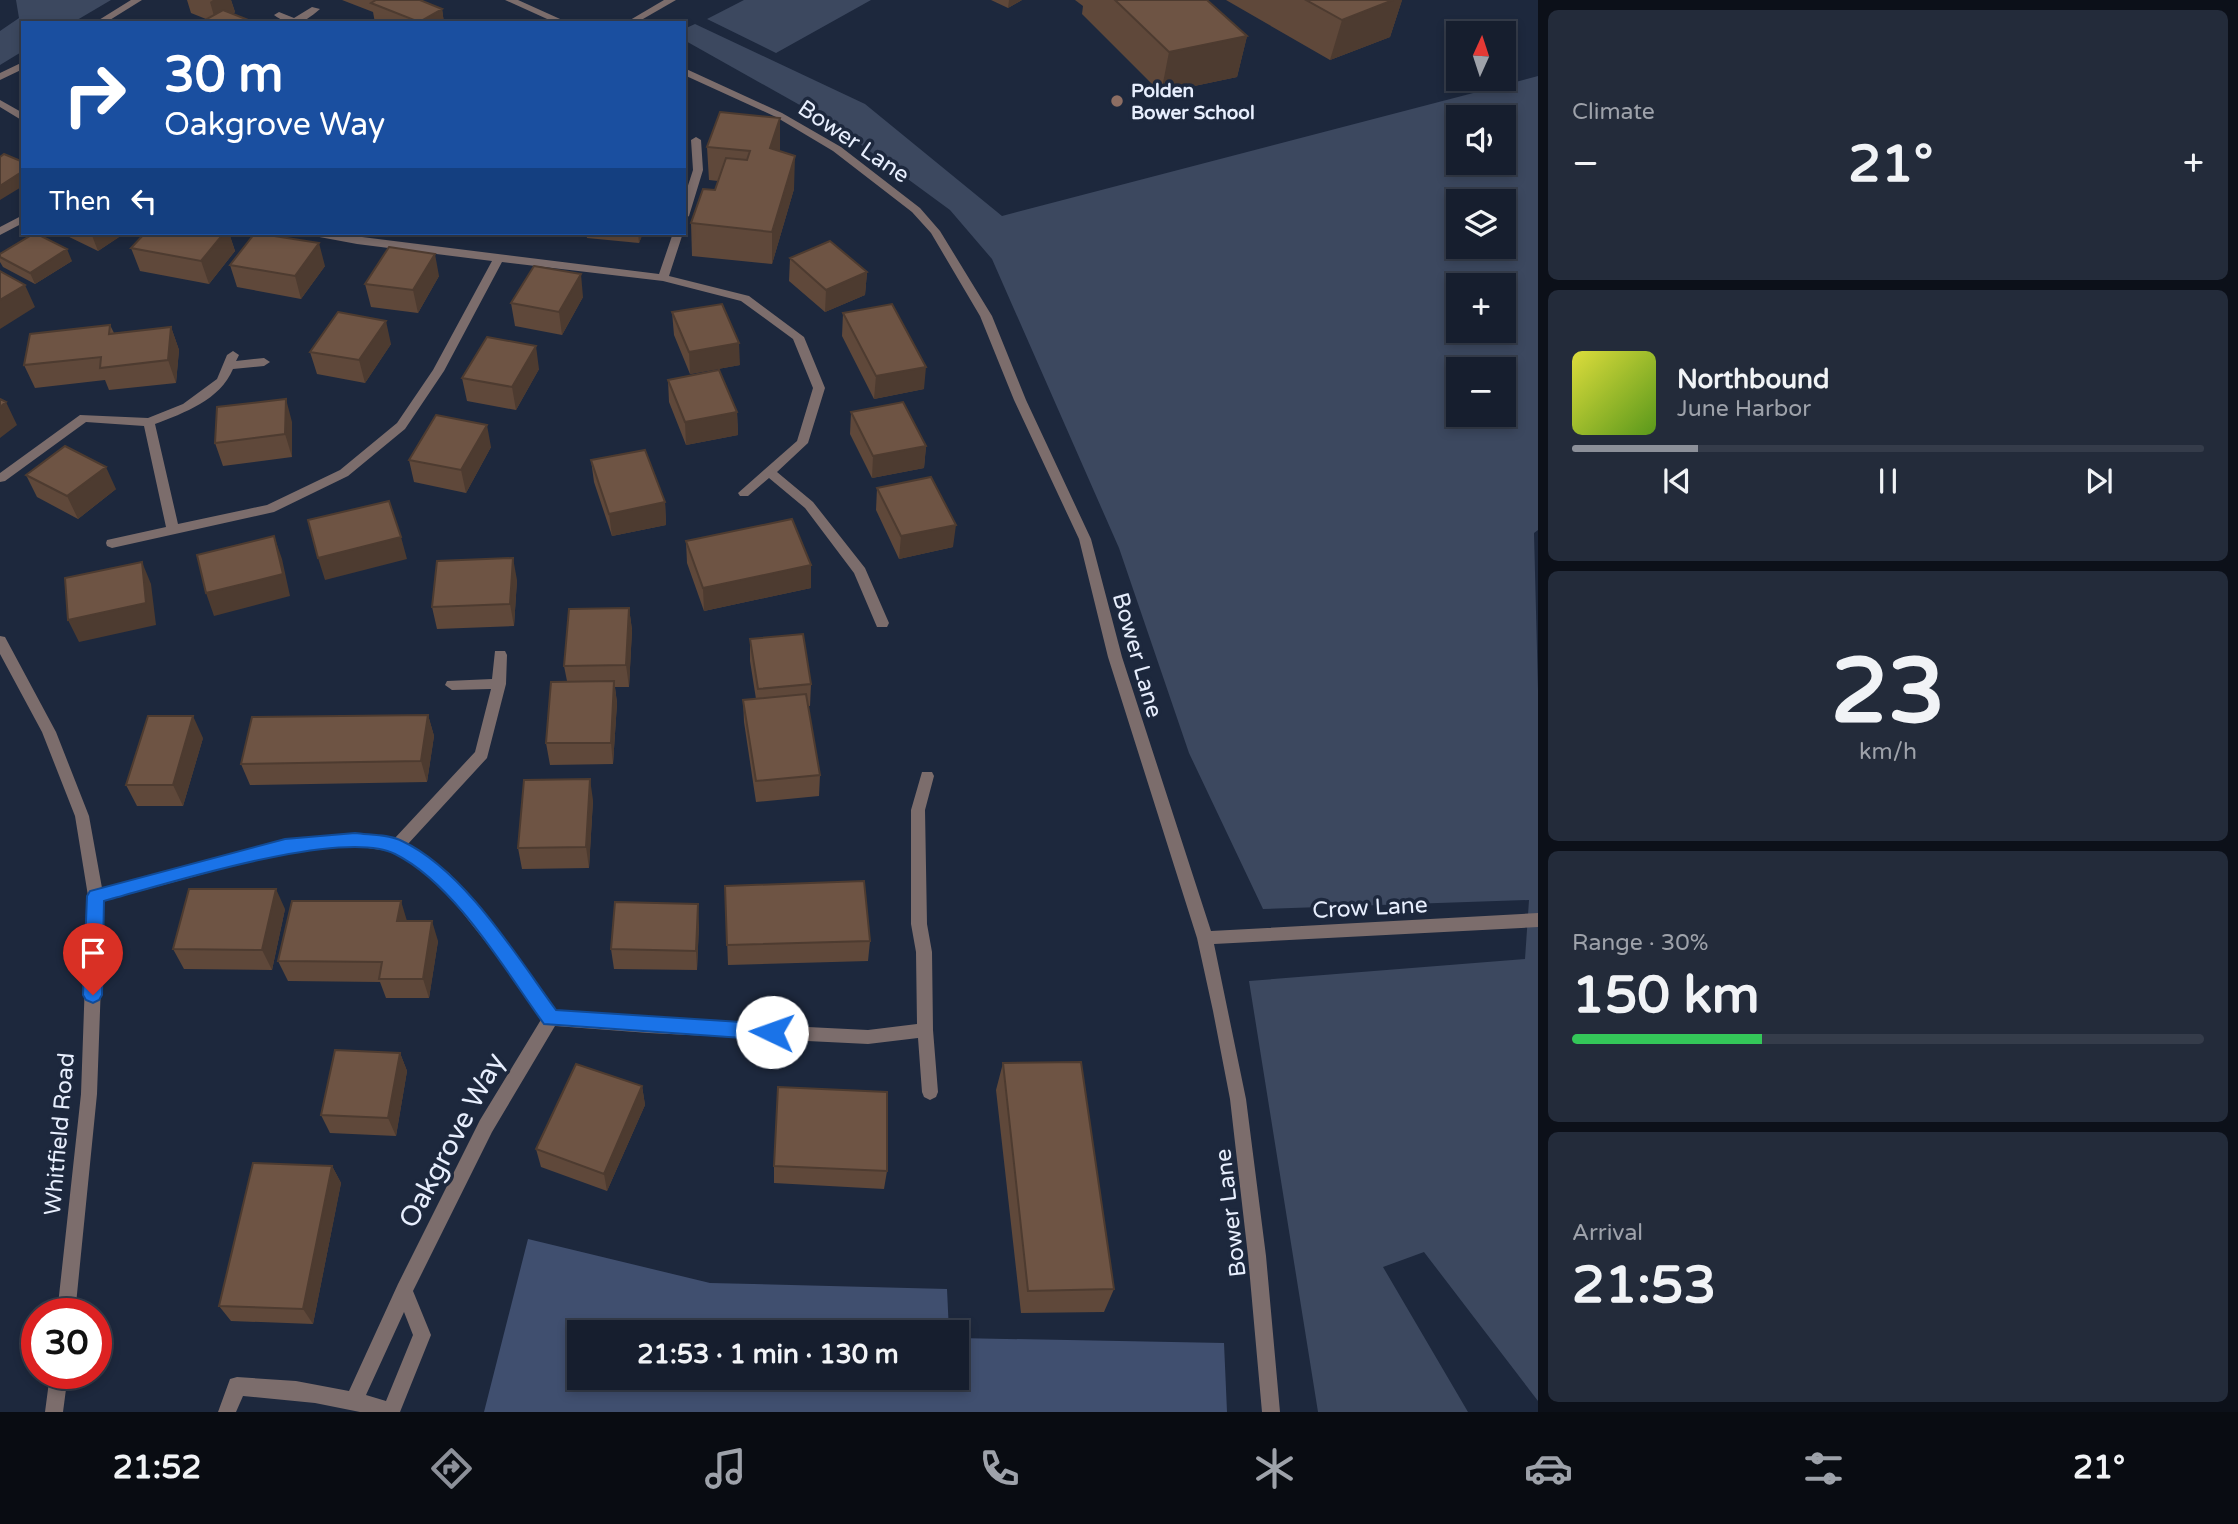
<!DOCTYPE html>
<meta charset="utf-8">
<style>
body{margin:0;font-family:"Varela Round",sans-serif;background:#232b3a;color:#f1f3f6;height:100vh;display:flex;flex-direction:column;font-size:26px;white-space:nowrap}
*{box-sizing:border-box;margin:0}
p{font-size:23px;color:#9ea2aa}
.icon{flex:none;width:38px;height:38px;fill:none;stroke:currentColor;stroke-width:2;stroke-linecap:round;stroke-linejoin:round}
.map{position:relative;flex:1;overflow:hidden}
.drawer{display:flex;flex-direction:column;gap:10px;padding:10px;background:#0c1019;width:700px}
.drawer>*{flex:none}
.hud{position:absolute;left:21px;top:21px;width:665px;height:214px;border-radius:0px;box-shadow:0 4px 10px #0003,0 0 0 2px #353c4a;background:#1a4fa0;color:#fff;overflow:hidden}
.needle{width:46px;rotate:3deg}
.controls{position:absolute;left:1446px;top:21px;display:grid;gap:14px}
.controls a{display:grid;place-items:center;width:70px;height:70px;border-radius:0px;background:#161e2e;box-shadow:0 4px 10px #0003,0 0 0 2px #353c4a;font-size:35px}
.speed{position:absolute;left:21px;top:1298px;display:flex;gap:14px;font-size:35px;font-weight:700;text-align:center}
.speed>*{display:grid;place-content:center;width:91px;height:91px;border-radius:50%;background:#161e2e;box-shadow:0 4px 10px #0003,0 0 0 2px #353c4a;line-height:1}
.speed .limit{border:10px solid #d22;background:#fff;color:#111}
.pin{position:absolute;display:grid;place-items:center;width:60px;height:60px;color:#fff;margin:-72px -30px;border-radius:50% 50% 50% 0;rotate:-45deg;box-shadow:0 0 7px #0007}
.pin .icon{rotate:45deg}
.me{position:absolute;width:77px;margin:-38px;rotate:273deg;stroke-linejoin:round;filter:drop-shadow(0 0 5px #0008)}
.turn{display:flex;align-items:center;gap:24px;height:147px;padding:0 28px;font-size:32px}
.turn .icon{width:91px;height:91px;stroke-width:2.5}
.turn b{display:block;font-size:49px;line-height:60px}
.then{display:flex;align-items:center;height:66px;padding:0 28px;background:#0003;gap:14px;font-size:26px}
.big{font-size:52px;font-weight:700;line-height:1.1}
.drawer .tile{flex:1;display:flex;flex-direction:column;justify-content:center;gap:10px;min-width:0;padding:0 24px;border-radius:10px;background:#232b3a}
.drawer .dial{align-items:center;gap:0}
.dial b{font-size:91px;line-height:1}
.song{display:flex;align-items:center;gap:21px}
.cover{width:84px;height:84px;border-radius:10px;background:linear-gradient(135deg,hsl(60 70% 55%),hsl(90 70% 35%))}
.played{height:7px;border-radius:4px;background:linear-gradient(90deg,#8c9099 20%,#353c4a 20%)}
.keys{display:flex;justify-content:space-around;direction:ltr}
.heat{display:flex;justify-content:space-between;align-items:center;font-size:38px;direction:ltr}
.charge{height:10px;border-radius:5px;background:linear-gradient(90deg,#34c759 30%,#353c4a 0)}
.trip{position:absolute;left:567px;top:1320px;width:402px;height:70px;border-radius:0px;background:#161e2e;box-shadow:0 4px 10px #0003,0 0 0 2px #353c4a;font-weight:700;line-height:70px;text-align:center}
.tab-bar{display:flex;height:112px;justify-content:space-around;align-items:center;background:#090c12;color:#9ea2aa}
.tab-bar .icon{width:49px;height:49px}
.tab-bar .selected{color:#8c9099}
.tab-bar b{font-size:32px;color:#f1f3f6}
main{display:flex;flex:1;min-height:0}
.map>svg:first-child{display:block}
</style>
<main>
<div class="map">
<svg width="1538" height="1412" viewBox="0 0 1538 1412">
<rect width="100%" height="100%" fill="#1d283d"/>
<path fill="#3c485f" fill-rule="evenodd" d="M16,0H111L72,23H23V51L0,65V31L19,18Z
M744,0H871L776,53L707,19Z
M695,24L865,104L1002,216L1538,76V530L1534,533L1538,690V1401L1424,1252L1383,1267L1468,1412H1318L1249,981L1525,959L1529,900L1263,909L1189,753L1119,548L992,259L950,210L830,122L684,40V29ZM1458,117H1503V163H1458ZM1458,201H1503V247H1458ZM1458,285H1503V331H1458ZM1458,369H1503V415H1458Z"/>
<path fill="#404f6f" d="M528,1239L710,1283L947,1289L949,1332H579V1377H957V1338L1224,1343L1227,1412H484Z"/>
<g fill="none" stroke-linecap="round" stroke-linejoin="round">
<path fill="#7c6d6c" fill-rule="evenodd" d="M664,0H676L636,23H625Z"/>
<path fill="#7c6d6c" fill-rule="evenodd" d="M131,0H142L105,23H94Z
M505,0H518L569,23H556Z
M312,7L320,9C304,23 293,29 274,15L279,12L294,18Z
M23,62V69L0,80V73Z
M684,68L782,113L841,147L920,208L940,231L992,316L1026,400L1091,539L1122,657L1211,931L1538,913V927L1214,944L1246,1099L1266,1256L1280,1412H1262L1248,1256L1230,1099L1213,1011L1197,938L1108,657L1079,539L1014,400L980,316L931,233L912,212L833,151L776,117L684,75Z
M0,100L23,113V121L0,107Z
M696,137L701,140L703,170L689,216L684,219V198L693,170L691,140Z
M23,215V223L0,235V227Z
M309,233H330L659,274L673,233H683L669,276L749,296L804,337L825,388L808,443L777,472L813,502L865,568L889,623L887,627H877L854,573L805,508L769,478L748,496H740L738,493L797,441L813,388L793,339L741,301L663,281L502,262L444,371L405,429L348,476L274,512L112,548L107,546L106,543L107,540L166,527L144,426L86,422L5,481L0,482V473L80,415L148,418L183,404L217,379L227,355L233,351L239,355L236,361L264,358L270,362L264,366L233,369C220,400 184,413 155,424L178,524L267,505L340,470L397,423L433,370L492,261L357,244L314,236Z
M0,636L5,637L56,732L89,816L102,888L285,840L355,834L394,839L475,752L491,689L452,690L445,685L447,681L492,679L495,651H505L507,655L506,684L487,758L407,845L449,873L500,935L555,1011L649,1019L868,1030L917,1024L916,952L911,924V810L922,772H932L934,776L925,810L927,924L932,952L933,1030L938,1092L936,1097L930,1100L924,1097L922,1092L918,1038L868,1044L649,1033L555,1026L492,1132L413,1291L431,1335L400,1412H360L315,1403L243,1396L236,1412H218L230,1379L237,1377L296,1381L349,1391L398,1284L480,1120L542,1018L488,945L439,883L394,852L355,846L285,852L104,901L97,1094L75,1314H57L81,1094L88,896L75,816L42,732L0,654ZM404,1312L413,1335L386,1401L366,1395Z
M50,1374H68L63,1412H45Z"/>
</g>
<path fill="#5f483a" d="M187,0H231L235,12L233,14L256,23H204L203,21L206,19L191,13Z
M342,0H420L442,9L444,23H375L373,12Z
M991,0H1022L1008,8Z
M1075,0H1207L1247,36L1237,77L1161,93L1082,14L1083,6Z
M1226,0H1402L1390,37L1330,60Z
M707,147L780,151L794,189L772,264L692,256L691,223L715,190L718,181L709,180Z
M61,233H125L98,251Z
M145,233H229L235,251L209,284L140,271L131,248Z
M586,233H643L639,243L587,238Z
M0,254L72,261L35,284L3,267L0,262Z
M790,258L867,272L865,295L825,312L789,281Z
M230,265L325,266L301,299L237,287Z
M439,276L418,313L371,307L365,284Z
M583,297L562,335L515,326L511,303Z
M672,312L740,365L690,374L674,335Z
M843,313L924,389L874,399L842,336Z
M110,325L114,333L171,327L179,350L176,383L109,390L105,380L35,388L24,365Z
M391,344L365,383L317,374L310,352Z
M539,369L516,410L467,401L462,378Z
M668,380L737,412L738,435L686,445L669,402Z
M851,412L926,446L924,468L872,478L850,434Z
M292,422V457L223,466L215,443Z
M491,447L466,493L414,482L409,460Z
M591,460L665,502L666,525L612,536L594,482Z
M26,475L116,489L78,519L37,497Z
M877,488L953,547L899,559L876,510Z
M686,541L811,565V588L704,611L687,563Z
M517,580L514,626L437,629L432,607Z
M629,608L632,630L629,687H615L617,703L613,764L550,765L546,743L567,681L564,666Z
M750,639L811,684L810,706H808L820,775L819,796L756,802L744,722L743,700L756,699L750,661Z
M428,715L434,736L427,782L250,785L241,764Z
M203,738L183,806H137L126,785Z
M593,800L589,868L522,869L518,848Z
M725,886L870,941L868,961L728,965Z
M285,909L272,970L184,969L173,949Z
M407,921L438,941L429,998H386L380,982L288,981L278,961Z
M699,924L697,970L614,969L611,949Z
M400,1053L407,1071L396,1136L330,1133L321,1115Z
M1003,1063L1114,1289L1104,1312L1021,1313L996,1090Z
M642,1086L645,1105L607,1191L541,1167L536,1149Z
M332,1166L341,1183L313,1324L231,1321L219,1306Z
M774,1166L887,1171L884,1189L774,1183Z"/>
<path fill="#4d3b30" d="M213,0H231L235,12L216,23L210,2Z
M1009,0H1022L1008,8Z
M1393,0H1402L1390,37L1330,60L1342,20Z
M442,9L444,23H419V22Z
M1247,36L1237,77L1161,93L1169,52Z
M780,118V151L770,181V148Z
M795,156L794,189L772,264V232Z
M23,171V186L0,200V186Z
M91,233H125L98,251Z
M224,233H229L235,251L209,284L201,261Z
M638,233H643L639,243Z
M319,243L325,266L301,299L295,276Z
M67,249L72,261L35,284L30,273Z
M435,254L439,276L418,313L413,290Z
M867,272L865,295L825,312L826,290Z
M581,274L583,297L562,335L559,312Z
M25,285L35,307L0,329V300Z
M386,321L391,344L365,383L359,360Z
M171,327L179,350L176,383L168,360Z
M739,343L740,365L690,374L689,352Z
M536,346L539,369L516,410L512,387Z
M926,367L924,389L874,399L876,376Z
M286,399L292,422V457L285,434Z
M6,402L17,425L0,438V407Z
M737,412L738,435L686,445L685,422Z
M487,425L491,447L466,493L461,470Z
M926,446L924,468L872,478L873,456Z
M106,467L116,489L78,519L67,496Z
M665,502L666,525L612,536L609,514Z
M956,525L953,547L899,559L901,536Z
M274,536L282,559L290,596L214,616L206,593Z
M401,537L407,559L325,580L318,558Z
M513,558L517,580L514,626L510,604Z
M142,562L151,584L156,625L79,642L68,620Z
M811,565V588L704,611L703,588Z
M629,608L632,630L629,687L626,665Z
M614,681L617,703L613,764L611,743Z
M428,715L434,736L427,782L421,761Z
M193,716L203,738L183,806L173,785Z
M590,779L593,800L589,868L586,847Z
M276,889L285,909L272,970L262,950Z
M401,901L407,921H397Z
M698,904L699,924L697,970L696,951Z
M432,921L438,941L429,998L423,979Z
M400,1053L407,1071L396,1136L388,1118Z
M642,1086L645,1105L607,1191L604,1174Z
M332,1166L341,1183L313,1324L303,1309Z"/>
<path fill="#6e5444" stroke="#4d3b30" stroke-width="2" d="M376,0H420L442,9L419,22L371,3Z
M1115,0H1207L1247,36L1169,52Z
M1306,0H1393L1342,20Z
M223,10L256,23H208L203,21Z
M720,112L780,118L770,148L795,156L772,232L691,223L703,189L715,190L726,158L747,160L750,151L707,147Z
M4,154L23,162V171L0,186V157Z
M35,233L67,249L30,273L0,257V254Z
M145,233H224L201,261L131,248Z
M255,233L319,243L295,276L230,265Z
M830,241L867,272L826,290L790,258Z
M389,247L435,254L413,290L365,284Z
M534,266L581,274L559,312L511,303Z
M0,271L25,285L0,300Z
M722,304L739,343L689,352L672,312Z
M892,304L926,367L876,376L843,313Z
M338,312L386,321L359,360L310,352Z
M110,325L109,334L171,327L168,360L100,368L101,357L24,365L30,334Z
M487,337L536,346L512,387L462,378Z
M719,370L737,412L685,422L668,380Z
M0,399L6,402L0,407Z
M286,399L285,434L215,443L217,407Z
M903,402L926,446L873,456L851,412Z
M436,415L487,425L461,470L409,460Z
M65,446L106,467L67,496L26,475Z
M645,450L665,502L609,514L591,460Z
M931,477L956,525L901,536L877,488Z
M389,501L401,537L318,558L308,520Z
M792,519L811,565L703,588L686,541Z
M274,536L283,574L206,593L197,555Z
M513,558L510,604L432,607L437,561Z
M142,562L146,603L68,620L65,578Z
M629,608L626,665L564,666L569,609Z
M803,634L811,684L758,689L750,639Z
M614,681L611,743H546L551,682Z
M806,694L820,775L756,781L743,700Z
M428,715L421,761L241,764L252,717Z
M148,716H193L173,785H126Z
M590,779L586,847L518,848L524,780Z
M864,881L870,941L727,945L725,886Z
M189,889H276L262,950L173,949Z
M292,901H401L397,921H432L423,979H379L382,962L278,961Z
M615,902L698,904L696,951L611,949Z
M335,1050L400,1053L388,1118L321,1115Z
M1081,1062L1114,1289L1028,1291L1003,1063Z
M576,1064L642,1086L604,1174L536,1149Z
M778,1087L887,1092V1171L774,1166Z
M253,1163L332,1166L303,1309L219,1306Z"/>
<path fill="#1a73e8" stroke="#114b97" stroke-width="2" d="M355,833C369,835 389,834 402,841C464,870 516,955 556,1010L772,1024L779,1026L782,1032L779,1038L772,1040L544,1024C505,970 455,884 395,854C343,827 164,885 104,901L102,995L99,1000L93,1003L86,1000L83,995L87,896L90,891L285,839Z"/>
<circle fill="#8d6e63" stroke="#1d283d" stroke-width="2.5" cx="1117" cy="101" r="7"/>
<g text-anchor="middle" stroke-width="7" stroke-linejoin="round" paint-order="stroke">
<g font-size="19" font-weight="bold" fill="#e7eefd" stroke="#1d283d" text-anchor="start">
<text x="1131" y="97">Polden<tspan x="1131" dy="22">Bower School</tspan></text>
</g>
<g font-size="23" fill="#e7eefd" stroke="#1d283d">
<text transform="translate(854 141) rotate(34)" y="8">Bower Lane</text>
<text transform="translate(1138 655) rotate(74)" y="8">Bower Lane</text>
<text transform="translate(1370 907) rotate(-3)" y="8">Crow Lane</text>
<text transform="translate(59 1134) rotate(-85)" y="8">Whitfield Road</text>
<text transform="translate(1230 1213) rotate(-97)" y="8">Bower Lane</text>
</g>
<g font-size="28" fill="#e7eefd" stroke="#1d283d">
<text transform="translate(451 1140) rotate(-62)" y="10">Oakgrove Way</text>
</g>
</g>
</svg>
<div class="controls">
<a><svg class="needle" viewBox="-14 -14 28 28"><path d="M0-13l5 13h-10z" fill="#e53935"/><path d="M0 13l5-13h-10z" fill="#9ea2aa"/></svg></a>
<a><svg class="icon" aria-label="sound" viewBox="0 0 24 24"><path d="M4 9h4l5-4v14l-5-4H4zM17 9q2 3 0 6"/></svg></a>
<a><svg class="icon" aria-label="layers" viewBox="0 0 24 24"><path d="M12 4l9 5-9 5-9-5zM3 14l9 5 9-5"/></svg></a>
<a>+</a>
<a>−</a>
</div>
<div class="speed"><div class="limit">30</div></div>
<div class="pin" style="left:93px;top:995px;background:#d93025"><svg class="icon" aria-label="arrive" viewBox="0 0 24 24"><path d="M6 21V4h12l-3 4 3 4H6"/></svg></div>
<svg class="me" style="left:772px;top:1032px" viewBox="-20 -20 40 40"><circle r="19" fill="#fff"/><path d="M0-13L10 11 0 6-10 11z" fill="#1a73e8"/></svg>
<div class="trip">21:53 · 1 min · 130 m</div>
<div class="hud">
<div class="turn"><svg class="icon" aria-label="right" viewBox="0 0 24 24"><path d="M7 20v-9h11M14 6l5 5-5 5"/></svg><div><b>30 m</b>Oakgrove Way</div></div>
<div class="then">Then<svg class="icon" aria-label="left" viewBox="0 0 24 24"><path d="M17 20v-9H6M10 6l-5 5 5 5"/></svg></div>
</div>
</div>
<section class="drawer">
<div class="tile"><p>Climate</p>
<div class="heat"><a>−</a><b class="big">21°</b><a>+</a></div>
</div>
<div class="tile">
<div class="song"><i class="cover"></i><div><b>Northbound</b><p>June Harbor</p></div></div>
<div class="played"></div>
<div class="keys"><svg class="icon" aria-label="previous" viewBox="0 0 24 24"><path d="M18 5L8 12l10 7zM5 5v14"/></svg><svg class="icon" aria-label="pause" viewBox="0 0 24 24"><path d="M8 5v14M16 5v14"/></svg><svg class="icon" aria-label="next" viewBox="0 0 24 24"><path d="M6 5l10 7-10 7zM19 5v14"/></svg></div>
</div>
<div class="tile dial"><b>23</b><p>km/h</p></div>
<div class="tile"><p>Range · 30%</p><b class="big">150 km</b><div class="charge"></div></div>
<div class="tile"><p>Arrival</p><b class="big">21:53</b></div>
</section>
</main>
<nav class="tab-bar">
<b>21:52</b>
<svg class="icon selected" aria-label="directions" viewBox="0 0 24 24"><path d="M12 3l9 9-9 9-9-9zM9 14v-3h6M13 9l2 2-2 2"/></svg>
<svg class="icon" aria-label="music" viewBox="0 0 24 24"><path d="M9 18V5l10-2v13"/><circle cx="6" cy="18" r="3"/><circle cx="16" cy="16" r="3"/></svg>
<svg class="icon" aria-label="phone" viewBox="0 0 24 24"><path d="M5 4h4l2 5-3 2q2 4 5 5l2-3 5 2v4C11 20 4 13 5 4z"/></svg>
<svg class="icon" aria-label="climate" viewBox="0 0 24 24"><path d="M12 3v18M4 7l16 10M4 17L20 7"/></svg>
<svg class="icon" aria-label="car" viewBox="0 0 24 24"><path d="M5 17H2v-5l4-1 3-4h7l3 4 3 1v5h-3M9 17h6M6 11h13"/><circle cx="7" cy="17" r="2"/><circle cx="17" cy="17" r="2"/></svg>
<svg class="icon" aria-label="filters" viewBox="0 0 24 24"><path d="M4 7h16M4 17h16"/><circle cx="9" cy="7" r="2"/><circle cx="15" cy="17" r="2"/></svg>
<b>21°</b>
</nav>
